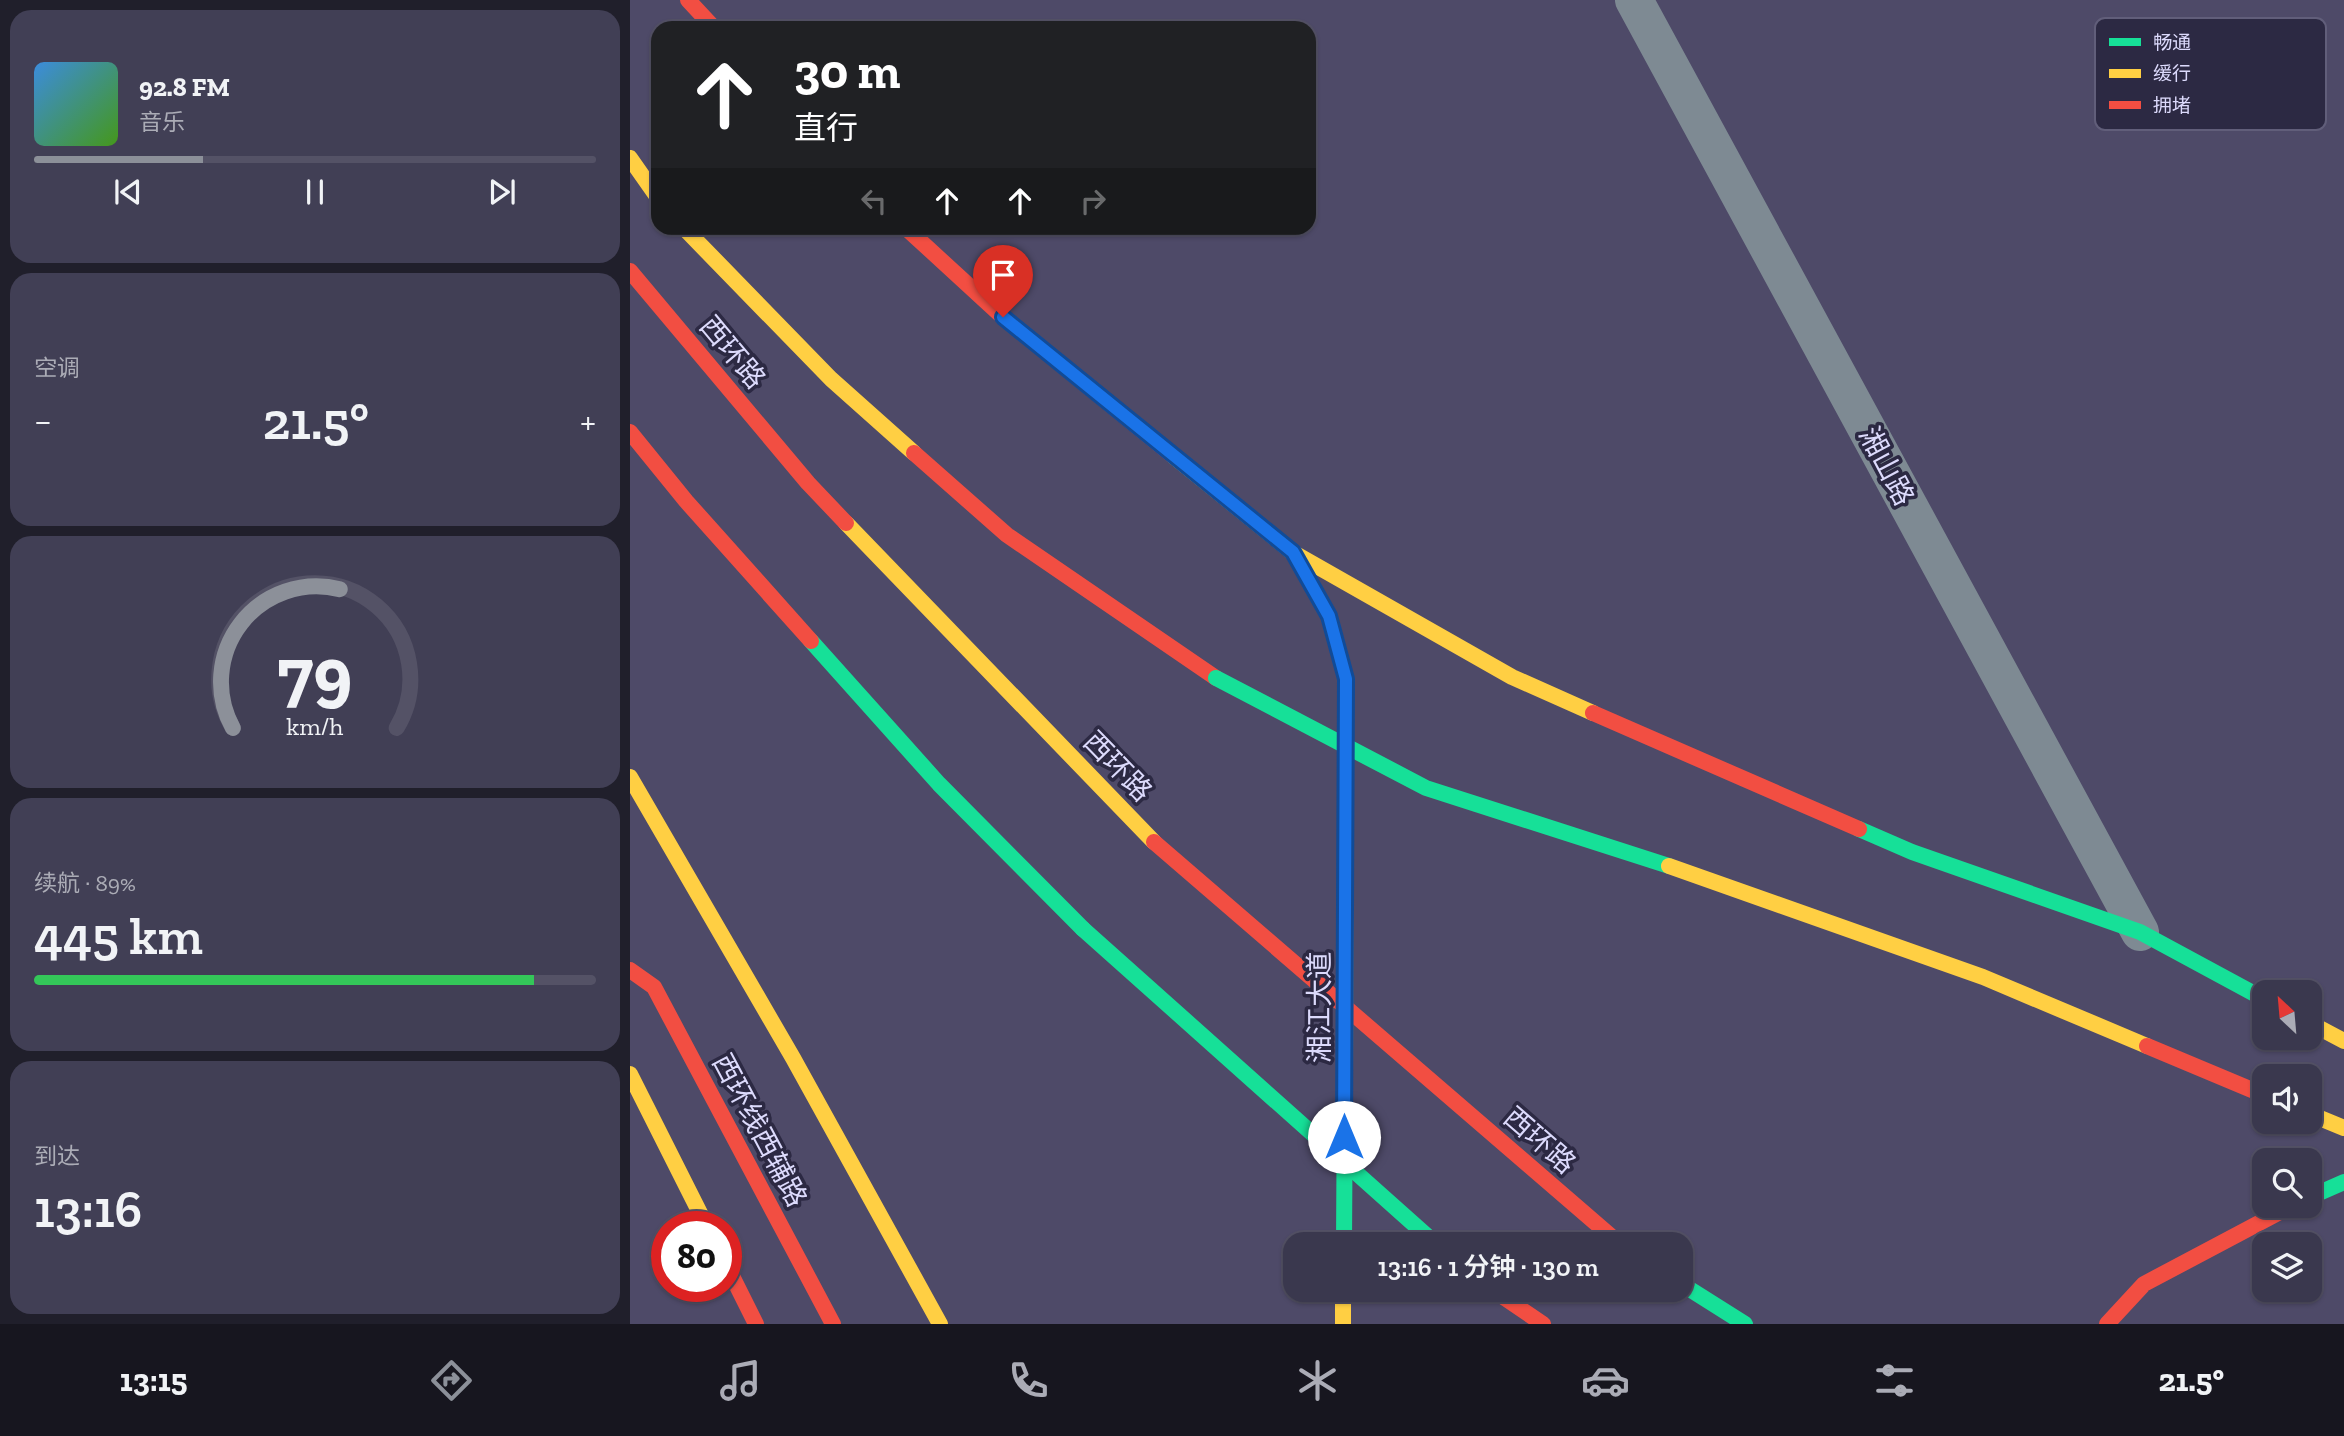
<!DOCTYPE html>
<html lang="zh">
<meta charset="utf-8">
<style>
body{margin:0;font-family:"Zilla Slab","Noto Sans SC",serif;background:#413f55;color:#f1f3f6;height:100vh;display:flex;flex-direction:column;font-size:26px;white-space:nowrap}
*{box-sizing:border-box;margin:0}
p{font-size:23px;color:#abacb6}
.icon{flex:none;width:38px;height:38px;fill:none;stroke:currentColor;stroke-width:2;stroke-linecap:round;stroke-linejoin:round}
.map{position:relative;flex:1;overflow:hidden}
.sheet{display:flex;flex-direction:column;gap:10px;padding:10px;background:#201f2b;width:630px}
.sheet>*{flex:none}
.top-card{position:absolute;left:21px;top:21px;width:665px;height:214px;border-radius:21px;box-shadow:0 2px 5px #0004,0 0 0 2px #545266;background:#202124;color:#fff;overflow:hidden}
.needle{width:46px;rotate:334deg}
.buttons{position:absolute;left:1622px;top:980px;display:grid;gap:14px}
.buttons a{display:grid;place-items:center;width:70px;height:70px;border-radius:14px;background:#3a384e;box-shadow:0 2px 5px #0004,0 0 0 2px #545266;font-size:35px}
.speed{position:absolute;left:21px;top:1211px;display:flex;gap:14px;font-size:35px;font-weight:700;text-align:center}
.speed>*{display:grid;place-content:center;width:91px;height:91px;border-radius:50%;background:#3a384e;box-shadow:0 2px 5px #0004,0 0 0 2px #545266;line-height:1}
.speed .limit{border:10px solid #d22;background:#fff;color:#111}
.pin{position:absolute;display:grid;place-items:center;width:60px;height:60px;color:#fff;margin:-72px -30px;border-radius:50% 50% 50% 0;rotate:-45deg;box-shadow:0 0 7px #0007}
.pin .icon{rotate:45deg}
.me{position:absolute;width:77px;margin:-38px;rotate:0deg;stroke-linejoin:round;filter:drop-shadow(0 0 5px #0008)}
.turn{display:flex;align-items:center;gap:24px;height:147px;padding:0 28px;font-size:32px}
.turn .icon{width:91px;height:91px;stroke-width:2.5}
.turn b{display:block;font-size:49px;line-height:60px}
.lanes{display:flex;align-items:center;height:66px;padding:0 28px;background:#0003;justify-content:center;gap:35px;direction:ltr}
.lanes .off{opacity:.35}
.big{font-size:52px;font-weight:600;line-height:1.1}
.sheet .widget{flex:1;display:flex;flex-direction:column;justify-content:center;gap:10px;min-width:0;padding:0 24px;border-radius:21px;background:#413f55}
.sheet .dial{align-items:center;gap:0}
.dial svg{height:182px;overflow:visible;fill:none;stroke:#545266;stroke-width:7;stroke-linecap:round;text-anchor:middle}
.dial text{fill:#f1f3f6;stroke:none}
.song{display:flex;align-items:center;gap:21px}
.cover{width:84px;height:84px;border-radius:10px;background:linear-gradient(135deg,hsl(210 70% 55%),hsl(100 70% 35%))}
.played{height:7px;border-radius:4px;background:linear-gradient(90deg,#8c9099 30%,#545266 30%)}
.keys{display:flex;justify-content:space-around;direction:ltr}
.heat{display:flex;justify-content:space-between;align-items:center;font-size:38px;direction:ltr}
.charge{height:10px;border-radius:5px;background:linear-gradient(90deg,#34c759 89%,#545266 0)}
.trip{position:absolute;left:653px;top:1232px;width:410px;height:70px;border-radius:21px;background:#3a384e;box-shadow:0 2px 5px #0004,0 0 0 2px #545266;font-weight:600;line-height:70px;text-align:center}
.menu{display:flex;height:112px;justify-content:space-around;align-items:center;background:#17161f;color:#abacb6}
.menu .icon{width:49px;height:49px}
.menu .selected{color:#8c9099}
.menu b{font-size:32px;color:#f1f3f6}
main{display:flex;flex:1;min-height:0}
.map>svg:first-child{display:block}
</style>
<main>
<section class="sheet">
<div class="widget">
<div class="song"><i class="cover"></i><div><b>92.8 FM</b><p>音乐</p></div></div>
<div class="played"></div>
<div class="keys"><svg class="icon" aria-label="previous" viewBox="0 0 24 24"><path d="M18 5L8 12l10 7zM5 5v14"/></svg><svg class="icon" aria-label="pause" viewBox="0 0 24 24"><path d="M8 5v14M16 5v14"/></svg><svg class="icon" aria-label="next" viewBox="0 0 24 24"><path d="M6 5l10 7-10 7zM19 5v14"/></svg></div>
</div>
<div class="widget"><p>空调</p>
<div class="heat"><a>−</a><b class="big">21.5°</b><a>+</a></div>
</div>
<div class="widget dial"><svg viewBox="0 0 100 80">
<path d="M14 69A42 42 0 1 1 86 69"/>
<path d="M14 69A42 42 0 0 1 61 8" stroke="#8c9099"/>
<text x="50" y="56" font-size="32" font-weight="700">79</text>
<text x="50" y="72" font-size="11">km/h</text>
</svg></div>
<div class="widget"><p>续航 · 89%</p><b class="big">445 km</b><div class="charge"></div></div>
<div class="widget"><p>到达</p><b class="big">13:16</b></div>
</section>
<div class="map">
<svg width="1714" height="1324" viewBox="0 0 1714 1324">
<rect width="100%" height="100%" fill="#4e4a68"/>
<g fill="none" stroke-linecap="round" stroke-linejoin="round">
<path stroke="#7e8a93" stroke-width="38" d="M1004,0L1510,932"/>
<path stroke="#16e098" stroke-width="16" d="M181,641L309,784L453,929
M1229,829L1282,852L1510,932L1634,999
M1680,1197L1714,1182
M714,1244L715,1076
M1050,1283L1115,1324"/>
<path stroke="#ffcf43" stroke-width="16" d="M0,158L28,198
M54,228L201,379L284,453
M542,455L662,552L882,677L963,713
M216,523L524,842
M664,554L699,616L716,679L715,1076
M0,777L163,1058L310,1324
M1680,1023L1714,1041
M0,1074L77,1227
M1680,1114L1714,1128
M713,1290V1324"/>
<path stroke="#f24e42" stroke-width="16" d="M58,0L84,28
M276,228L373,317L542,455
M0,271L178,483L216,523
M0,432L56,501L181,641
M284,453L377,535L586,678
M963,713L1229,829
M0,970L24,987L203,1324
M96,1264L126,1324
M863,1290L913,1324
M1477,1324L1514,1284L1661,1206"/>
<path stroke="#16e098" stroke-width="16" d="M586,678L796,788L1039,866
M453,929L806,1244"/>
<path stroke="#ffcf43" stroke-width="16" d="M1039,866L1353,977L1517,1046"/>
<path stroke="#f24e42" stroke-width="16" d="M524,842L990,1244
M1517,1046L1634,1095"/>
</g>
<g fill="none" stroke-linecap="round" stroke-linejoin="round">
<defs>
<path id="route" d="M373,317L663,552L699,616L716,679L714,1137"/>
</defs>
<use href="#route" stroke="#114b97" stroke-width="18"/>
<use href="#route" stroke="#1a73e8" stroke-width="12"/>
</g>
<g text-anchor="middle" stroke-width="7" stroke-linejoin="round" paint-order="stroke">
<g font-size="28" fill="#dcdafc" stroke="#2c2943">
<text transform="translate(103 352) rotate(50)" y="10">西环路</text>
<text transform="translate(1257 466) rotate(62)" y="10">湘山路</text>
<text transform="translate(488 766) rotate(46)" y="10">西环路</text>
<text transform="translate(689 1007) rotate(-90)" y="10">湘江大道</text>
<text transform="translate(130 1130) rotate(62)" y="10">西环线西辅路</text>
<text transform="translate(910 1140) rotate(41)" y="10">西环路</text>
</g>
</g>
<rect x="1465" y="18" width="231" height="112" rx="10" fill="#2c2943" stroke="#615e7a" stroke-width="2"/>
<rect x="1479" y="38" width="32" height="8" fill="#16e098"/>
<rect x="1479" y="69" width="32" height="9" fill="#ffcf43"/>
<rect x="1479" y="101" width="32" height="8" fill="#f24e42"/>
<g font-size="19" fill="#dcdafc">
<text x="1523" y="49">畅通</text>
<text x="1523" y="80">缓行</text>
<text x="1523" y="112">拥堵</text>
</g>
</svg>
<div class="buttons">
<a><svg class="needle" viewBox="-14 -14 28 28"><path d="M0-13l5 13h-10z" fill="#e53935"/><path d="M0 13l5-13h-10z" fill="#abacb6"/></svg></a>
<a><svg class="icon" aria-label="sound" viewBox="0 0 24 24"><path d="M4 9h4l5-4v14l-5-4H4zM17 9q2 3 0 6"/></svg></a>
<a><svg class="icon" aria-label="search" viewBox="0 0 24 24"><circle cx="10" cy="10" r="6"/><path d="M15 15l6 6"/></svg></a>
<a><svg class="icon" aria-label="layers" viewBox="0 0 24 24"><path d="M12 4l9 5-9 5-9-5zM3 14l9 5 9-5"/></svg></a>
</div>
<div class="speed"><div class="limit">80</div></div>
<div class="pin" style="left:373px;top:317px;background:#d93025"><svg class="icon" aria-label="arrive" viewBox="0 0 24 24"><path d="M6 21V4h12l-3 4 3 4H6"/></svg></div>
<svg class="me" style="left:714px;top:1137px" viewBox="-20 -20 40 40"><circle r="19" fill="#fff"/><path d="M0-13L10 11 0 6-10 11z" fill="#1a73e8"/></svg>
<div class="trip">13:16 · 1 分钟 · 130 m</div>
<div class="top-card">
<div class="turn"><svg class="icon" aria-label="ahead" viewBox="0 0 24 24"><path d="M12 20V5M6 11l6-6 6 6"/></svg><div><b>30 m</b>直行</div></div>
<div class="lanes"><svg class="icon off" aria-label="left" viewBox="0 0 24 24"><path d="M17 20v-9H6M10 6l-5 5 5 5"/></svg><svg class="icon" aria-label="ahead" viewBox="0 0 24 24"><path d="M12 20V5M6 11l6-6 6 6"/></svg><svg class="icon" aria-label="ahead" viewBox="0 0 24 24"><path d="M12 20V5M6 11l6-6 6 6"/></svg><svg class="icon off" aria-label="right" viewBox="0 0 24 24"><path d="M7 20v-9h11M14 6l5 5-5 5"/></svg></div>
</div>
</div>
</main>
<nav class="menu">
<b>13:15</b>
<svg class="icon selected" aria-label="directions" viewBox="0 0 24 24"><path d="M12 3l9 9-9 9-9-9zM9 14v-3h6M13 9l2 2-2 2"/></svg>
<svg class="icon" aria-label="music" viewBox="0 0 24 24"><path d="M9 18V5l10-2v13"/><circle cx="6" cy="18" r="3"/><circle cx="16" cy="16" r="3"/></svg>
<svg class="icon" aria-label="phone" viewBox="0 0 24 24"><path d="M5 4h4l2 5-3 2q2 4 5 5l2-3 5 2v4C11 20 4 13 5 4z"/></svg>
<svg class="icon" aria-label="climate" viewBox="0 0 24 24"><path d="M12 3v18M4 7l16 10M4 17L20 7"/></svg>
<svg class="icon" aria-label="car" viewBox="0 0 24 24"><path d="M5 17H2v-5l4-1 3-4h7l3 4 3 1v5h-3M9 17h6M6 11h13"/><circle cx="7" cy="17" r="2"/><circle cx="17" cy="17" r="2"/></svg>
<svg class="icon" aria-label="filters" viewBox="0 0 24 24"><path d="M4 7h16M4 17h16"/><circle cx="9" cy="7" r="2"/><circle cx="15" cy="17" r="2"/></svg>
<b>21.5°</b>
</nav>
